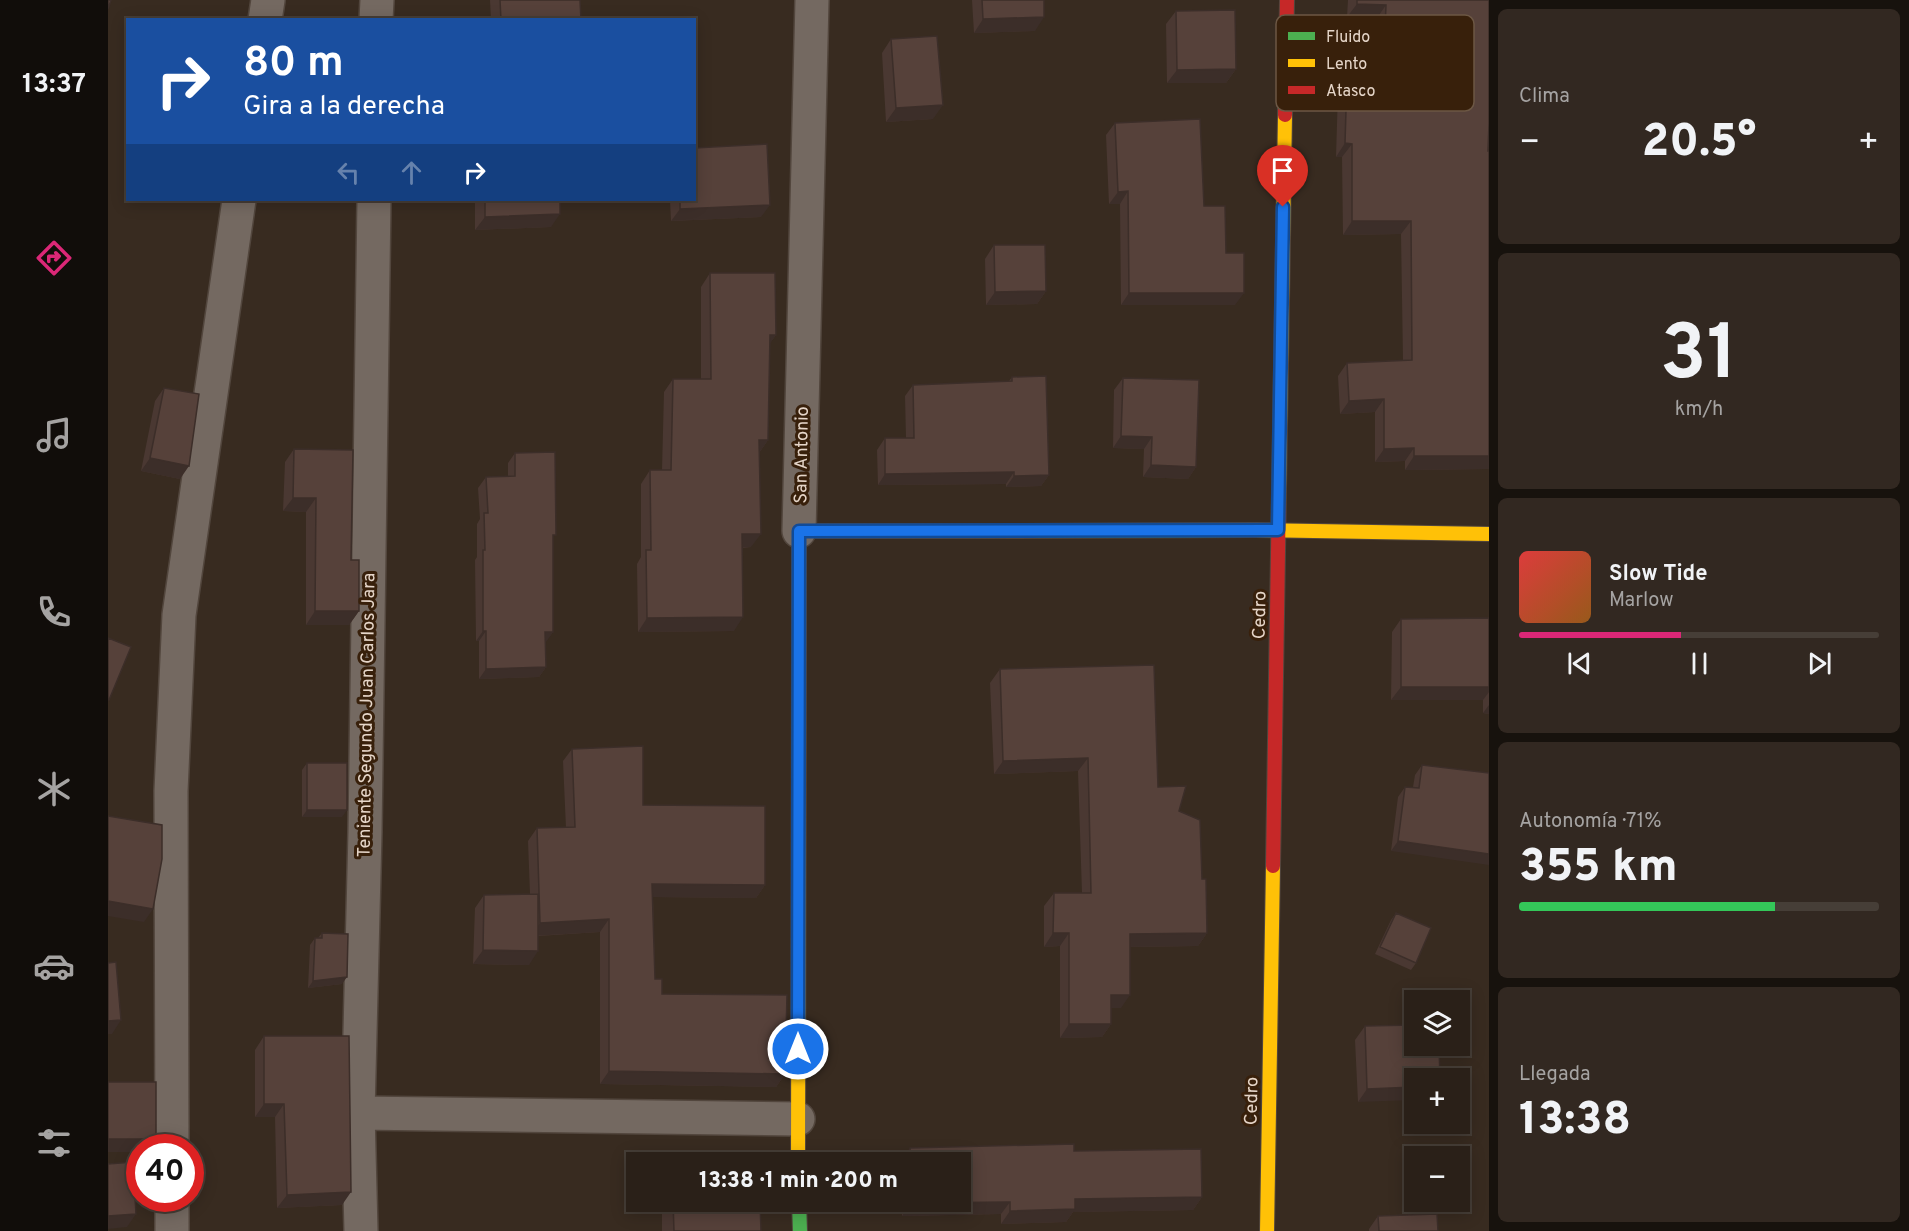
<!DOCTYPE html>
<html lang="es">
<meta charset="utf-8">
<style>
body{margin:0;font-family:Overpass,sans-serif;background:#322821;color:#f1f3f6;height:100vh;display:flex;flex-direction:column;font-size:22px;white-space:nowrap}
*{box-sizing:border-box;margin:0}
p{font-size:20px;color:#a5a3a2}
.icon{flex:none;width:33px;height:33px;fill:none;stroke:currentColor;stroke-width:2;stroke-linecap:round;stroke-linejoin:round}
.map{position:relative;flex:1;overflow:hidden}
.side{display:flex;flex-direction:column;gap:9px;padding:9px;background:#17120d;width:420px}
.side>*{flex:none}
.guide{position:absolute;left:18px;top:18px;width:570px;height:183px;border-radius:0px;box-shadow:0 3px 15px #0003,0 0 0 2px #463e37;background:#1a4fa0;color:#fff;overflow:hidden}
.controls{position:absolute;left:1296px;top:990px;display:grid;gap:12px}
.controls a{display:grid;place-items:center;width:66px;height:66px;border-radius:0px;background:#2a2018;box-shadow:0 3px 15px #0003,0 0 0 2px #463e37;font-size:30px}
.speed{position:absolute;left:18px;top:1134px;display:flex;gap:12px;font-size:30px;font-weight:700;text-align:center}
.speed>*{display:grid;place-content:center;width:78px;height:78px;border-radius:50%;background:#2a2018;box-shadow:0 3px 15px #0003,0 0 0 2px #463e37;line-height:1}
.speed .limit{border:9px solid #d22;background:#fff;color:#111}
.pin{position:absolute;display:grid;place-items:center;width:51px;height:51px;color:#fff;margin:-62px -26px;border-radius:50% 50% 50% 0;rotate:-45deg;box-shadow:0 0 6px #0007}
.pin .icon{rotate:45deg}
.me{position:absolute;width:66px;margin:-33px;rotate:0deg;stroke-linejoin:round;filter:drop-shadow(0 0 4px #0008)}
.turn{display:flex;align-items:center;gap:21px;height:126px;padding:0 18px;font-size:27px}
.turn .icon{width:78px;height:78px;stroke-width:2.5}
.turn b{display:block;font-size:42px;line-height:51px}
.lanes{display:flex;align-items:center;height:57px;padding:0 18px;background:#0003;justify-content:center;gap:30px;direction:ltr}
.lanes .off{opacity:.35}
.big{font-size:45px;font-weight:800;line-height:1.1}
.side .tile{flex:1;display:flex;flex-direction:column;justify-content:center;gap:9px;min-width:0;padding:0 21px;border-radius:9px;background:#322821}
.side .dial{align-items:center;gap:0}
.dial b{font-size:78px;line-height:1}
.song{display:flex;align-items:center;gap:18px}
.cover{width:72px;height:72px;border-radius:9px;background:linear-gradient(135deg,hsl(0 70% 55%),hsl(30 70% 35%))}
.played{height:6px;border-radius:3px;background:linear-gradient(90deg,#db2777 45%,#463e37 45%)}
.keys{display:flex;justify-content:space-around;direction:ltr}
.heat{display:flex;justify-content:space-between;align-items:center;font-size:33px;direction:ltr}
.charge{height:9px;border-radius:4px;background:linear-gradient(90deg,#34c759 71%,#463e37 0)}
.trip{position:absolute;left:518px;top:1152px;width:345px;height:60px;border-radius:0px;background:#2a2018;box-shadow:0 3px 15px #0003,0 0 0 2px #463e37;font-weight:800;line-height:60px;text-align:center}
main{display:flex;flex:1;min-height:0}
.dock{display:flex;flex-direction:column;width:108px;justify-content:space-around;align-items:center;background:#110d0a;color:#a5a3a2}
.dock .icon{width:42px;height:42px}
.dock .active{color:#db2777}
.dock b{font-size:27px;color:#f1f3f6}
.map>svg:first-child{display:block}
</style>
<main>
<nav class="dock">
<b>13:37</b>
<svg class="icon active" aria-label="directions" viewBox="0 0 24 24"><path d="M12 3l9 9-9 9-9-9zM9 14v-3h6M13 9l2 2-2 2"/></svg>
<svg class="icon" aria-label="music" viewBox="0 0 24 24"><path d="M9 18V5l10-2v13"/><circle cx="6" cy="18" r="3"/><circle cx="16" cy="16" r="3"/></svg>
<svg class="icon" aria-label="phone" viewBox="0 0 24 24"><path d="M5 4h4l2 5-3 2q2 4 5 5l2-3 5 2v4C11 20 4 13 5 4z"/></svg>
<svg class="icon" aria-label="climate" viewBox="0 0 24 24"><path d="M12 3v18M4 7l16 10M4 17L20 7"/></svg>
<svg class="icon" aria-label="car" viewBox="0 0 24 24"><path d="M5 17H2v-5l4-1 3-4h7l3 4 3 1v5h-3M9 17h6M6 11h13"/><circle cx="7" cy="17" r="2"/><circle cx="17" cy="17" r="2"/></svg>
<svg class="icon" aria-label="filters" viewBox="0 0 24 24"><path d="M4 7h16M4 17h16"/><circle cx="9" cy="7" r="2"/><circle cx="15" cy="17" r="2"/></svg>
</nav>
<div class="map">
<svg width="1381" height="1231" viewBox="0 0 1381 1231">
<rect width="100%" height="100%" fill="#382b20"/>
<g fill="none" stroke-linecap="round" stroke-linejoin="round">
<defs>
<path id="street" d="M157,20L160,0
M268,20L269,0
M691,531L704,0
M250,1113L690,1119
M64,1148L63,791L71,615L131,200
M64,1198V1231
M253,1231L250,1113L257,832L266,200"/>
<path id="fast" d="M887,531L1147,530
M691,1202L692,1231"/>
<path id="slow" d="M1171,489L1177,115
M1147,530L1381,534
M690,1162L691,645
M1159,1231L1165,866"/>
<path id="jam" d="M1177,115L1179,0
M691,645V531H887
M1165,866L1171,489"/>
</defs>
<use href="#street" stroke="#52463d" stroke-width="36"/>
<use href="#fast" stroke="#52463d" stroke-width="16"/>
<use href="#slow" stroke="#52463d" stroke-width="16"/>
<use href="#jam" stroke="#52463d" stroke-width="16"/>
<use href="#street" stroke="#746961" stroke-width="33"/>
<use href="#fast" stroke="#4caf50" stroke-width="14"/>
<use href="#slow" stroke="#ffc107" stroke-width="14"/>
<use href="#jam" stroke="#c62828" stroke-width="14"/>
</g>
<path fill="#4a3832" d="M382,0H472L473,20H383Z
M864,0H936L927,31L866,33Z
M1240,0H1381L1380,151L1381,469L1297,470V461L1267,462V412L1232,414L1230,376L1239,363L1295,360L1293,234L1235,235L1234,157H1228L1230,91L1239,78L1266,79L1269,18L1239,17Z
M1068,11L1128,69L1118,83H1059L1058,24Z
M783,39L825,119L778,122L774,53Z
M1007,123L1096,206L1118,253L1127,305H1013L1012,204H1001L998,135Z
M367,200H452L443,227L367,230Z
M562,200H586L653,217L563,221Z
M886,245L938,291L929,304L878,305L877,259Z
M602,273L668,335L661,344L660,440L651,453L643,547L635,548L626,631L530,632L529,564L533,557V484L542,470H554L556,392L565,379H593V287Z
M904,377L941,475L933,486L898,487V484L770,485L769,450L777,438H798L797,396L805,385L901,381Z
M1015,378L1088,467L1080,479L1035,477L1036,449L1005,448L1006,390Z
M56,388L72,479L33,471L47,401Z
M186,449L243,560L251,611L241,625H198V512L175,511L177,462Z
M407,453L445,539V632L437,642L438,667L431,677L371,679V641H368L367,560L369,557V524L372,519L370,488L378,477L400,476V463Z
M1381,618V714L1375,713V700H1283L1284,632L1293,619Z
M892,669L1050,787L1071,811L1094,879L1099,933L1090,946L1022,947L1013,1008H1003V1024L994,1037L952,1038V946L936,947V906L946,893H974L970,771L886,774L882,683Z
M464,749L535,805L657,885L648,898L545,897L547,979L554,994L677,1074L668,1087L492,1084V932L430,936L421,965L365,964L367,908L376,895L422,894L420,841L429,828H458L455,761Z
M199,763L234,817H194V770Z
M1314,765L1381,773L1283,851L1290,797L1297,787H1305L1307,775Z
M1288,913L1308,963L1303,970L1267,954L1283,920Z
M214,933L234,984L200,988L202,945L207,938H210Z
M1257,1026L1332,1078L1250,1102L1247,1040Z
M156,1036L234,1205L169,1208L167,1117H147V1050Z
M802,1148L966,1151L1094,1197L1085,1210L965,1212L958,1222L893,1224V1214L794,1216V1202H852V1162H793V1161Z
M587,1152L628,1162H580Z
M554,1202H652L653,1231H554Z
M1270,1216L1330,1231H1261V1229Z"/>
<path fill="#3c2e29" d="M1249,4L1278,5L1269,18L1239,17Z
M936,17L927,31L866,33L875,19Z
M1128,69L1118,83H1059L1069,70Z
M835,105L825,119L778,122L788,108Z
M1237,143L1244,144L1234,157H1228Z
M1020,191L1012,204H1001L1010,192Z
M662,205L653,217L563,221L572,209Z
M452,214L443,227L367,230L377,217Z
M1244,221H1303L1293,234L1235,235Z
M938,291L929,304L878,305L887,292Z
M1021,293H1136L1127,305H1013Z
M662,335H668L658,349Z
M1276,399L1267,412L1232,414L1241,401Z
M1013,436L1044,437L1036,449L1005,448Z
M651,440H660L651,453Z
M1306,448L1297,461L1267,462L1276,449Z
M1306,456H1381V469L1297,470Z
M42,458L81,466L72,479L33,471Z
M1043,465L1088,467L1080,479L1035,477Z
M906,472L898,484L770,485L777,474Z
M941,475L933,486L898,487L906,476Z
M185,498H208L198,512L175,511Z
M634,534H653L643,547L625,548Z
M207,611H251L241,625H198Z
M635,617L626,631L530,632L539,618Z
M375,631H378L371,641H368Z
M437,632H445L438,642H429Z
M438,667L431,677L371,679L378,669Z
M1293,687H1381V692L1375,700H1283Z
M1381,705V714L1375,713Z
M980,758L970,771L886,774L895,761Z
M199,810H239L234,817H194Z
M1290,841L1381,854V865L1283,851Z
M544,884L657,885L648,898L535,897Z
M0,901L45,909L36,922L0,916Z
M501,919L492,932L423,936L432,923Z
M945,933H961L952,946L936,947Z
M1099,933L1090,946L1013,947L1022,934Z
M375,950L430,951L421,965L365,964Z
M239,977L234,984L200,988L205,981Z
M1003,995H1022L1013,1008H993Z
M13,1020L4,1034H0V1021Z
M961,1024H1003L994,1037L952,1038Z
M501,1071L677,1074L668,1087L492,1084Z
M1306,1087V1100L1250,1102L1259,1089Z
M156,1104H176L167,1117H147Z
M0,1139H48L42,1148H32V1152H0Z
M243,1192L234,1205L169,1208L179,1195Z
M1094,1197L1085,1210L965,1212L958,1222L893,1224L902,1211L967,1199Z
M902,1202L893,1214L794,1216L803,1203Z
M28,1214L19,1227L0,1229V1216Z"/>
<path fill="#56413a" stroke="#3c2e29" stroke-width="1.5" d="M0,0H3L0,9Z
M392,0H472L473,20H393Z
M874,0H936V17L875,19Z
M1249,0H1381V124L1380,151H1381V456H1306V448L1276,449V399L1241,401L1239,363L1304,360L1303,221H1244V144L1237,143L1239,78L1275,79L1278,5L1249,4Z
M1127,10L1128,69L1069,70L1068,11Z
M829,36L835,105L788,108L783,39Z
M1092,119L1096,206H1117L1118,253H1136V293H1021L1020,191L1010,192L1007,123Z
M659,144L662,205L572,209V200H586V148Z
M377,200H452V214L377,217Z
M886,245H937L938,291L887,292Z
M602,273H667L668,335H662L660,440H651L653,534H634L635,617L539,618L538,550H543L542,470H563L565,379H603Z
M938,376L941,475L906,476V472L777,474V438H806L805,385L904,381V377Z
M1015,378L1091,380L1088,467L1043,465L1044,437L1013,436Z
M56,388L91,394L81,466L42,458Z
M186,449L245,450L243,560H251V611H207L208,498H185Z
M447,452L448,535H445V632H437L438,667L378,669V631H375V550H377L376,513H380L378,477L407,476V453Z
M1381,618V687H1293V619Z
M0,638L23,647L1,700L0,699Z
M1046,665L1050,787L1078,786L1071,811L1092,820L1094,879H1098L1099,933L1022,934V995H1003V1024H961V933H945L946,893H983L980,758L895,761L892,669Z
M535,746V805L657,806V885L544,884L547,979H554V994L679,995L677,1074L501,1071V919L432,923L429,828L467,827L464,749Z
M199,763H239V810H199Z
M1314,765L1381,773V854L1290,841L1297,787L1311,788Z
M0,816L54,825V859L45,909L0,901Z
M430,894V951L375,950L376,895Z
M1288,913L1323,928L1308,963L1272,947Z
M214,933L240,934L239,977L205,981L207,938H214Z
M8,962L13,1020L0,1021V963Z
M1306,1025V1046H1331L1332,1078H1306V1087L1259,1089L1257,1026Z
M156,1036H241L243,1192L179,1195L176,1104H156Z
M0,1082H48V1139H0Z
M966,1144V1151L1093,1149L1094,1197L967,1199V1209L902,1211V1202L803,1203V1202H852V1162H802V1148Z
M628,1151V1162H588L587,1152Z
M25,1162L28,1214L0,1216V1164Z
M565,1202H652L653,1231H566Z
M1329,1214L1330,1231H1271L1270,1216Z"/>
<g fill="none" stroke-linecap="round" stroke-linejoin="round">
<defs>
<path id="route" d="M690,1049L691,531L1170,530L1175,207"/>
</defs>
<use href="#route" stroke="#114b97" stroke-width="15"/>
<use href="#route" stroke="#1a73e8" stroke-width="10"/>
</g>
<g text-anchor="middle" stroke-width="6" stroke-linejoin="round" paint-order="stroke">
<g font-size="18" fill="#e6d6c9" stroke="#38200b">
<text transform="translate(693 455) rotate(-89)" y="6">San Antonio</text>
<text transform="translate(1151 615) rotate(-89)" y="6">Cedro</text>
<text transform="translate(258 715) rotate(-89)" y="6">Teniente Segundo Juan Carlos Jara</text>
<text transform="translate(1143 1101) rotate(-89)" y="6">Cedro</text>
</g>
</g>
<rect x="1168" y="15" width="198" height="96" rx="9" fill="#38200b" stroke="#6c5744" stroke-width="1.5"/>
<rect x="1180" y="32" width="27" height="8" fill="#4caf50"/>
<rect x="1180" y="59" width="27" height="8" fill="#ffc107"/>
<rect x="1180" y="86" width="27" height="8" fill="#c62828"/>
<g font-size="16" fill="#e6d6c9">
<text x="1218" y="42">Fluido</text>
<text x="1218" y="69">Lento</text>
<text x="1218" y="96">Atasco</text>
</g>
</svg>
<div class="controls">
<a><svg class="icon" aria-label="layers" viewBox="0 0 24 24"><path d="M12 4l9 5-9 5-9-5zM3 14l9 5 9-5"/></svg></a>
<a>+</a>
<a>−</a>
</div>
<div class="speed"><div class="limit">40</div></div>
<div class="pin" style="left:1175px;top:207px;background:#d93025"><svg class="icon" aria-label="arrive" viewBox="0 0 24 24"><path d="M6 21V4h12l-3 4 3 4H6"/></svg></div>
<svg class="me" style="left:690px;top:1049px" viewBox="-20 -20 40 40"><circle r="17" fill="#1a73e8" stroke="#fff" stroke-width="3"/><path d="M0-11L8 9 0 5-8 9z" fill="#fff"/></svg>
<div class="trip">13:38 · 1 min · 200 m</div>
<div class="guide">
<div class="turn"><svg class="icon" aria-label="right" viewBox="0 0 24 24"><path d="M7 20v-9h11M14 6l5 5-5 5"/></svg><div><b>80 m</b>Gira a la derecha</div></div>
<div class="lanes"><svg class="icon off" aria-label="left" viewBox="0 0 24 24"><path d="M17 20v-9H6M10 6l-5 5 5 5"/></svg><svg class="icon off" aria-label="ahead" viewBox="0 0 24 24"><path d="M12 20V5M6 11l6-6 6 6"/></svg><svg class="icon" aria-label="right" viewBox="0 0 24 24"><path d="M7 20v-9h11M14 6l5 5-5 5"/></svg></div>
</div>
</div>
<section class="side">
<div class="tile"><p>Clima</p>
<div class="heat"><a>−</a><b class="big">20.5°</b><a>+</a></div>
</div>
<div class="tile dial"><b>31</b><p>km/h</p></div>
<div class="tile">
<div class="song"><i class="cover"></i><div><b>Slow Tide</b><p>Marlow</p></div></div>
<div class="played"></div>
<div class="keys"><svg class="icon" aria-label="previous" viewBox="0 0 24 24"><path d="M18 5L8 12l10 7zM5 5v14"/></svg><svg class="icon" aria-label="pause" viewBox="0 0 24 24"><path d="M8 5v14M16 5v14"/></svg><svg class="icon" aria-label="next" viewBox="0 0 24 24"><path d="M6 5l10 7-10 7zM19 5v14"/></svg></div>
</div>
<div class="tile"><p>Autonomía · 71%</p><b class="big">355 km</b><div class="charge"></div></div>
<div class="tile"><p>Llegada</p><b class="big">13:38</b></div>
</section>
</main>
